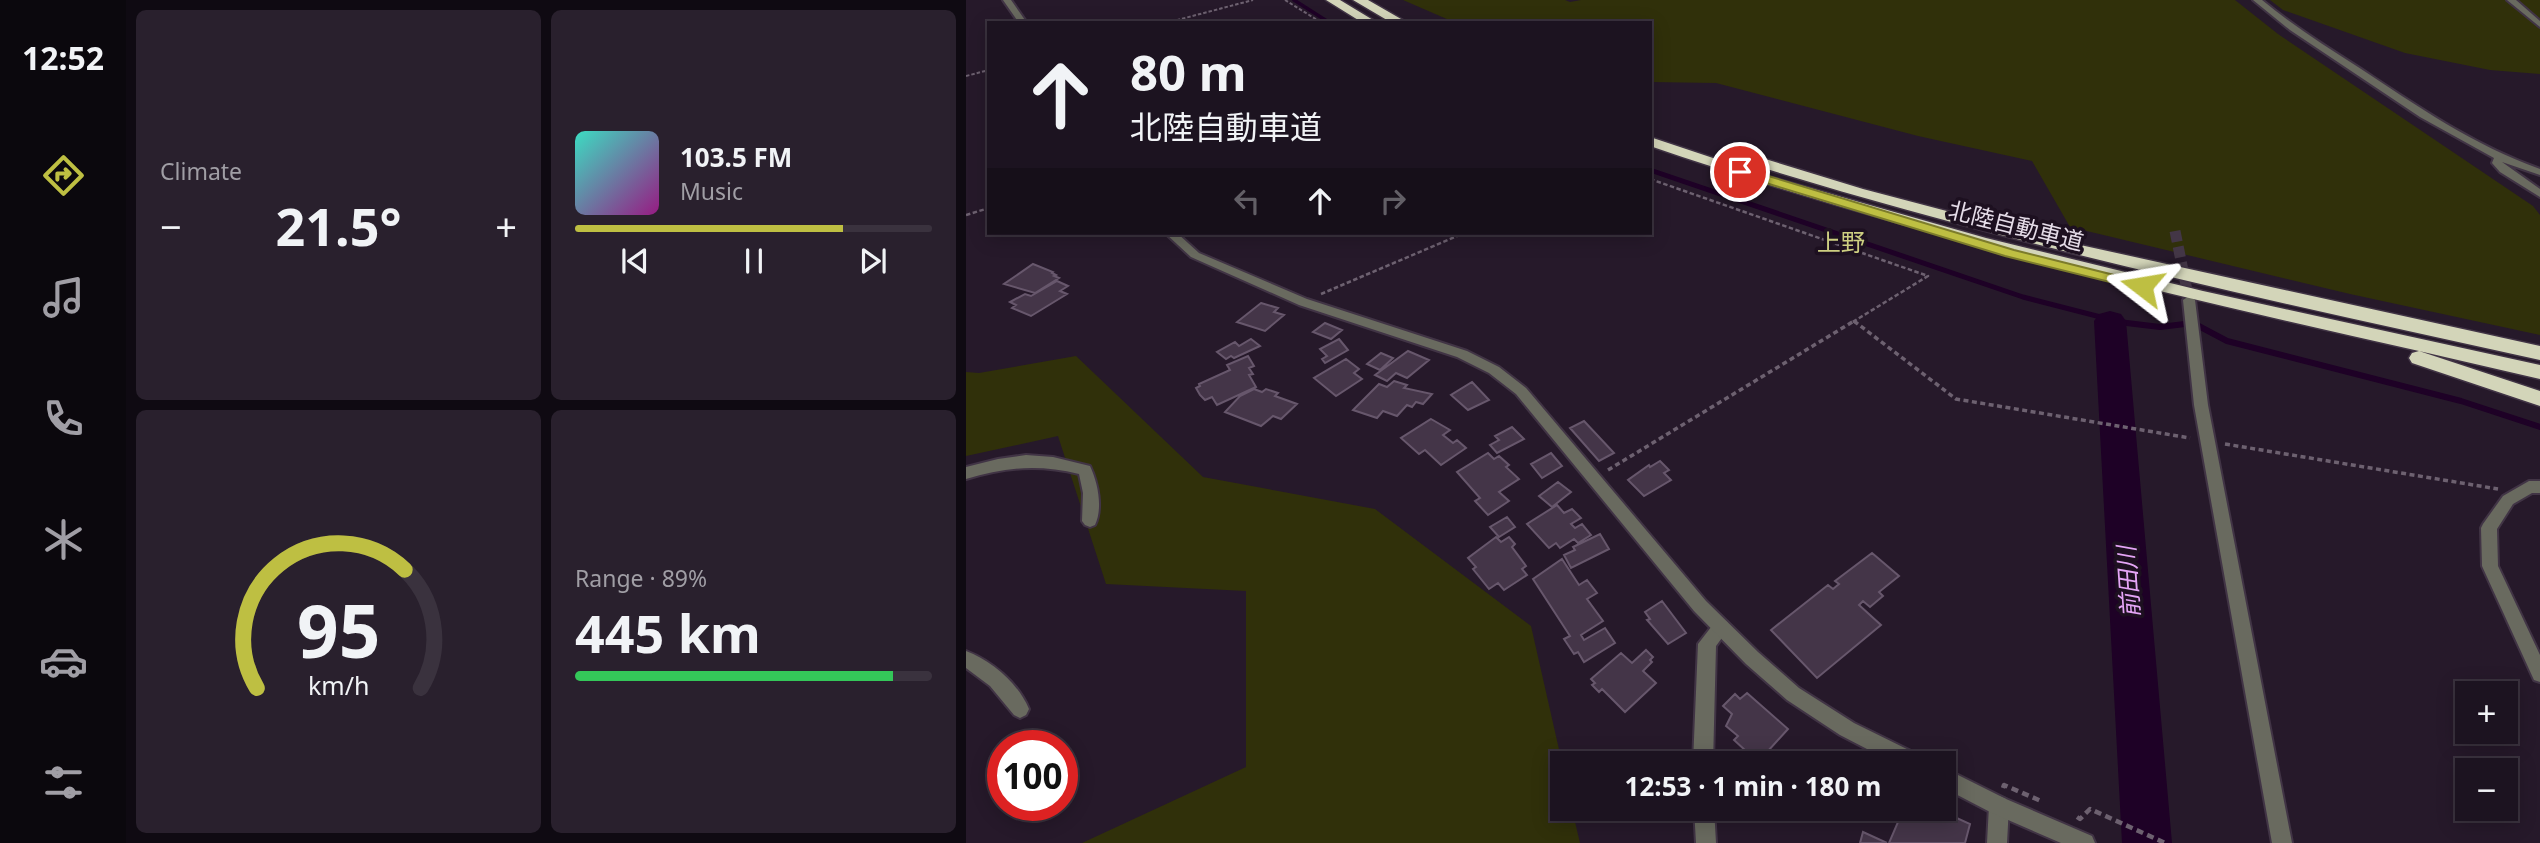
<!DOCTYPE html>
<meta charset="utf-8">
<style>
body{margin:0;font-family:"Noto Sans","Noto Sans JP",sans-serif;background:#29202d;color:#f1f3f6;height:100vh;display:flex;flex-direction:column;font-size:26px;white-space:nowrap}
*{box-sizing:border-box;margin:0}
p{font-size:23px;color:#a09ea5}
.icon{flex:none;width:38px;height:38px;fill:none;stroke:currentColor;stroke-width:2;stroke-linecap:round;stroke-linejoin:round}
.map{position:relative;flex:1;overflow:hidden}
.drawer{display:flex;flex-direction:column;gap:10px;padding:10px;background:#0f0a12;width:840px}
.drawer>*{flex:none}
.banner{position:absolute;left:21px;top:21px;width:665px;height:214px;border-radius:0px;box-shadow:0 4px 18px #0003,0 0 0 2px #3a323e;background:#1c1320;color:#f1f3f6;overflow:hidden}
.tools{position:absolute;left:1489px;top:681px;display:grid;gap:14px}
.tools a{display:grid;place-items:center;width:63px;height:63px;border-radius:0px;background:#1c1320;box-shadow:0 4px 18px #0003,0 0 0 2px #3a323e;font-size:35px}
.speed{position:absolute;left:21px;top:730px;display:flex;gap:14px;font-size:35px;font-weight:700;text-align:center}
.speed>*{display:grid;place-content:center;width:91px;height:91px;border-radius:50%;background:#1c1320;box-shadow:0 4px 18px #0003,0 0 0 2px #3a323e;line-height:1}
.speed .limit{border:10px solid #d22;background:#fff;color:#111}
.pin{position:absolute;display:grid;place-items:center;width:60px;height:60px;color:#fff;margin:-30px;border:4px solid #fff;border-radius:50%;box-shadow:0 2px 7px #0007}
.me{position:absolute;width:77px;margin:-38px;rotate:284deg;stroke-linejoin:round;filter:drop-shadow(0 0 5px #0008)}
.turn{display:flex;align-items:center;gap:24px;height:147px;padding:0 28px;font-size:32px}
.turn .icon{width:91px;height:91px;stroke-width:2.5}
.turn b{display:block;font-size:49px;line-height:60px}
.lanes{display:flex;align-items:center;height:66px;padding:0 28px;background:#0003;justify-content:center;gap:35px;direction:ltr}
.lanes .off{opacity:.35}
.big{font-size:52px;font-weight:700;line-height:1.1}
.drawer .card{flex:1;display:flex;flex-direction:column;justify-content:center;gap:10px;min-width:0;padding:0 24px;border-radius:10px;background:#29202d}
.drawer .dial{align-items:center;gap:0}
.dial svg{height:182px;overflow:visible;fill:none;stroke:#3a323e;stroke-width:7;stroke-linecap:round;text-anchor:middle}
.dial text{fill:#f1f3f6;stroke:none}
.song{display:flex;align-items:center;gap:21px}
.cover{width:84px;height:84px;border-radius:10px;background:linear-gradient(135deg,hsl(170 70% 55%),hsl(310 70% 35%))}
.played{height:7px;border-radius:4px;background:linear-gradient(90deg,#bebf42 75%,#3a323e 75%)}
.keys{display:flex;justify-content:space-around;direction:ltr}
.heat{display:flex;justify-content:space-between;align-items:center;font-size:38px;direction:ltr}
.charge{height:10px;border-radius:5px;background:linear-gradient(90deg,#34c759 89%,#3a323e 0)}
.drawer .tiles{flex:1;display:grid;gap:10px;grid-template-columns:repeat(2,1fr)}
.trip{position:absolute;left:584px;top:751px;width:406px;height:70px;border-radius:0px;background:#1c1320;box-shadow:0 4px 18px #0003,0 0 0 2px #3a323e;font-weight:700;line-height:70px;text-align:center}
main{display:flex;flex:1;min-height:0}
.menu{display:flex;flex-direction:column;width:126px;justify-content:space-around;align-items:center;background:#0b080d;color:#a09ea5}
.menu .icon{width:49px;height:49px}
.menu .current{color:#bebf42}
.menu b{font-size:32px;color:#f1f3f6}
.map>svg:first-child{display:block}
</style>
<main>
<nav class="menu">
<b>12:52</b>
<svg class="icon current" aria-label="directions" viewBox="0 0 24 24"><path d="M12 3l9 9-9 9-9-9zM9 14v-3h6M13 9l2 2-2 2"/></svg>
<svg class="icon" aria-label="music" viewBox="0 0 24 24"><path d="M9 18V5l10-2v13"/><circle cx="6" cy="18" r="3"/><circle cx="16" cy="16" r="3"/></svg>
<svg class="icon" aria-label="phone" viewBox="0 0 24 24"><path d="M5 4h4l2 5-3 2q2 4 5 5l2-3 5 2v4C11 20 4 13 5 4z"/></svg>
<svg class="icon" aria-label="climate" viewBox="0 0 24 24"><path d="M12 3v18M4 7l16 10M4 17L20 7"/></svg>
<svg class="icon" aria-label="car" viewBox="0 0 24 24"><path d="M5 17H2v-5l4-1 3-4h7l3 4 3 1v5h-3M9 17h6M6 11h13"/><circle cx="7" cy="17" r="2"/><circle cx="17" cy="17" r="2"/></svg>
<svg class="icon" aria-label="filters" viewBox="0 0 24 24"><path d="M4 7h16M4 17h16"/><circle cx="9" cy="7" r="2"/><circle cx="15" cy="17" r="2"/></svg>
</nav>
<section class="drawer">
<div class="tiles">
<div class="card"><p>Climate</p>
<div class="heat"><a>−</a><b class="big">21.5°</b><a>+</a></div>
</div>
<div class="card">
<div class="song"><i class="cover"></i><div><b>103.5 FM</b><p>Music</p></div></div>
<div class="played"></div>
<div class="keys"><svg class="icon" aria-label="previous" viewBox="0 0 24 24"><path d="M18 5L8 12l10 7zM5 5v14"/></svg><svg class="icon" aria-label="pause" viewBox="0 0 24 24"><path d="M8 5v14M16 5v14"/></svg><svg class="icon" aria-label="next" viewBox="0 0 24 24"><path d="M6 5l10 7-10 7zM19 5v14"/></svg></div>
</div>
<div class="card dial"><svg viewBox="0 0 100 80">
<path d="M14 69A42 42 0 1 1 86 69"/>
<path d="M14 69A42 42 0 0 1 79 17" stroke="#bebf42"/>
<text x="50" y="56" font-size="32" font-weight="700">95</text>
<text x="50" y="72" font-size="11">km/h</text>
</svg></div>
<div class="card"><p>Range · 89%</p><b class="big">445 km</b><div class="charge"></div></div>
</div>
</section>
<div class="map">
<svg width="1574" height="843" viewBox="0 0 1574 843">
<rect width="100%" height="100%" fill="#26192a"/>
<path fill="#30300a" d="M437,0H599L604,2L615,0H1269L1312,34L1567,206L1574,215V335L1384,294L1104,227L1066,161L952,136L750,83L684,82V23H490Z
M1304,0H1574V74L1524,70L1439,53L1317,10Z
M110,356L237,477L409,509L565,626L597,767V808L606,809L614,843H116L280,767V591L140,584L92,436L0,456V372L13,373Z"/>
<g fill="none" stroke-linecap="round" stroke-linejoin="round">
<path stroke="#1e0126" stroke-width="3.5" d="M328,0L364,23"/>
<path stroke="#1e0126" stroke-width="5" d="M684,170L1057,297L1158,323"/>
<path stroke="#1e0126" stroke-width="6" d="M1144,321L1194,327L1227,323L1261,341L1495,401L1574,427"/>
<path fill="#1e0126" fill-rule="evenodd" d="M1144,311L1155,314L1160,321L1206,843H1156L1128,321L1133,314Z"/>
</g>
<path fill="#443548" stroke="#67576c" stroke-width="2" d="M67,264L87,272L86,273L90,275L88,276L93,278L69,293L38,284Z
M91,281L102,286L94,291L101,294L65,316L46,308L50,305L44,302L59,294L65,296Z
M295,303L312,308L308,312L318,315L299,331L271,322Z
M359,323L376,330L365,339L347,332Z
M285,339L294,346L268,358L265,356L260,359L251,352L269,342L273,346Z
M373,339L382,350L359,363L356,359L361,356L354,349Z
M442,351L463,360L441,378L430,373L421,381L409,375Z
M415,353L427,358L414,370L401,364Z
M282,356L288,366L283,368L287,374L283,375L290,387L251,405L246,397L239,400L234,395L230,388L234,386L233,384L264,370L261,365Z
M380,359L393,369L388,373L396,379L370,396L348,378Z
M428,381L441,385L438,388L466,394L457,404L450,402L446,407L441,405L431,416L417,411L411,418L387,410L413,384L421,387Z
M506,382L523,400L502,410L485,395Z
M288,389L296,392L300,389L312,393L309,396L331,404L315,419L307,416L295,426L259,412L274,396Z
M465,419L484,430L477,435L487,443L491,440L500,448L475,465L459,450L453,454L435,438Z
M618,421L648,453L633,461L604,428Z
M546,427L558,439L531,453L524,445L533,440L529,436Z
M522,453L528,459L533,456L543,465L540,467L553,479L533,492L543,501L522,515L509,501L514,498L491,472Z
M585,453L596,466L576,478L565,464Z
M694,461L703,470L698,473L705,480L678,496L662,480L683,465L684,467Z
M592,482L605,492L586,507L573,496Z
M591,505L598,513L606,509L615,518L605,524L609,528L616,524L625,535L612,543L608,539L594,548L590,543L583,548L561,524Z
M541,517L549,527L533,537L524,527Z
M634,534L643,549L605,568L598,555L609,550L607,547Z
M530,537L535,542L543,537L549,544L546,547L560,566L556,569L561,575L538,590L532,583L523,589L507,569L510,567L502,558Z
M906,553L933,576L913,592L917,596L904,607L897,601L893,605L915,625L851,678L805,630L862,585L867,589L873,584L869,581Z
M596,559L613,585L621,580L631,593L621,599L637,621L615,635L618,640L639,628L649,643L618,662L612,652L608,654L598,639L604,636L567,579Z
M696,601L720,633L702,644L681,620L684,619L679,612Z
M680,650L687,657L684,660L686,662L677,671L690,683L659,712L636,689L633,692L626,685L629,683L625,679L655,653L666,663Z
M781,693L822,729L792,762L768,740L772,736L760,726L766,714L757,706L769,694L774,699Z
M938,808H969L1004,824L999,843H923Z
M897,832L921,843H894Z"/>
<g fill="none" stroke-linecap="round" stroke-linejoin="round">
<path stroke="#433646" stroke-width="11" stroke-dasharray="11 5" stroke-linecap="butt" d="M1209,231L1223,300"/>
<defs>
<path id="minor" d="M1223,296L1229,300L1242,405L1326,843H1306L1228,405L1217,300Z
M60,455L87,457L124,466C132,483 137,508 129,525L124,527L119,525L116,521L117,493L113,474C73,464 39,467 0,479V467L32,459Z
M755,619L761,622L764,627L750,646L747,763H727L732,644L749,622Z
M0,651C26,661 52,683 63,709L60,715L54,718L48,715L24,686L0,668Z
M1033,796L1040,799L1043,806L1041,843H1021L1023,806L1026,799Z
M728,808H748L750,843H730Z"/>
<path id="tertiary" d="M37,0H45L61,23H53Z
M1287,0H1296C1326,25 1359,46 1392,67C1451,106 1507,145 1574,169V175L1536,162L1574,189V197L1534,172L1526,163L1528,158L1454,117L1324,30Z
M1541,0H1550L1574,21V27Z
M199,233H211L233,253L341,299L501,351L533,367L560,388L740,601L792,652L833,688L888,723L955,756L958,763H928L874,735L821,700L780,664L728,611L550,394L523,373L491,357L333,305L225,257Z
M1563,481H1574V493H1566L1547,504L1531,529L1532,566L1574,655V682L1568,680L1516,566L1515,528L1517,524L1537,496Z
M978,768L1040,799L1126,836L1129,843H1095L1026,813L978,788Z"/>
<path id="motorway" d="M360,0H374L412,23H397Z
M387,0H402L442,23H426Z
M684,137L798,175L1020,238L1237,291L1574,365V379L1453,351L1574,391V406L1446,363L1443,358L1446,353L1453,351C1194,293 936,232 684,146Z
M796,158L897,189L1087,239L1574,346V360C1311,302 1048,246 791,166L788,163Z"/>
</defs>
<use href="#minor" stroke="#413445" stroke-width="4"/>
<use href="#tertiary" stroke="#413445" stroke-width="4"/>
<use href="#motorway" stroke="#413445" stroke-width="3"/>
<path stroke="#6d6170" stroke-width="2" stroke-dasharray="3.5 2" stroke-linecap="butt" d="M319,0L356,23
M200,23L287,0
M0,76L23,70"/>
<path stroke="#6d6170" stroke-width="2.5" stroke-dasharray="4.5 2.5" stroke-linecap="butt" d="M684,179L962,276L885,323
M0,215L23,208
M355,294L498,233
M888,321L890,323"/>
<path stroke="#6d6170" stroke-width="3.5" stroke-dasharray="5 3.5" stroke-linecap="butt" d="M888,321L990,399L1224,438
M1259,444L1532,489
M642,470L888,321"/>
<path stroke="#6d6170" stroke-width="4.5" stroke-dasharray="7 4.5" stroke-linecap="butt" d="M1037,788L1038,785L1075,801
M1111,817L1114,819L1124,809L1199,843"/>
<use href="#minor" fill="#696a5f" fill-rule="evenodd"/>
<use href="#tertiary" fill="#696a5f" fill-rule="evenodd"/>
<use href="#motorway" fill="#d3d5b9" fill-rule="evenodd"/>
</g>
<path fill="#bebf42" stroke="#7c7c2b" stroke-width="2" d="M770,169H779L1048,250L1180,283L1182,286L1176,290L1039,256L770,174Z"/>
<g text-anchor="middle" stroke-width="7" stroke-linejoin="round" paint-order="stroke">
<g font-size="23" fill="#e5dce8" stroke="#1d1020">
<text transform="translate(1050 226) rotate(14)" y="8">北陸自動車道</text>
</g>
<g font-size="24" fill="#cdcf81" stroke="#1d1020">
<text x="875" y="251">上野</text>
</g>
<g font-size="24" font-style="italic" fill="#e5a5f6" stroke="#1d1020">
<text transform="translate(1163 582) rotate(-94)" y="8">前田川</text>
</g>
</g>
</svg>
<div class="tools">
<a>+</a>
<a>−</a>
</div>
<div class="speed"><div class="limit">100</div></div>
<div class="pin" style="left:774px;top:172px;background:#d93025"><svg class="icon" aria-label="arrive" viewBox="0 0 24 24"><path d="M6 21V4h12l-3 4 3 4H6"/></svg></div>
<svg class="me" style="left:1176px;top:286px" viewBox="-20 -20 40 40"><path d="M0-17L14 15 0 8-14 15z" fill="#bebf42" stroke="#fff" stroke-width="4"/></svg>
<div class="trip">12:53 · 1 min · 180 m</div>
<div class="banner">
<div class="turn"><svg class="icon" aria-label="ahead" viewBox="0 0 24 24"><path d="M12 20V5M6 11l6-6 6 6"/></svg><div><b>80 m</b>北陸自動車道</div></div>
<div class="lanes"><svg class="icon off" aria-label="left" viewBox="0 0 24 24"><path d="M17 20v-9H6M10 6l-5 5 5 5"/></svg><svg class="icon" aria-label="ahead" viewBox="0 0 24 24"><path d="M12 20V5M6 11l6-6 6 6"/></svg><svg class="icon off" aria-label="right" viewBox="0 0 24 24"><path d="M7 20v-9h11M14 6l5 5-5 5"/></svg></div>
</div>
</div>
</main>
